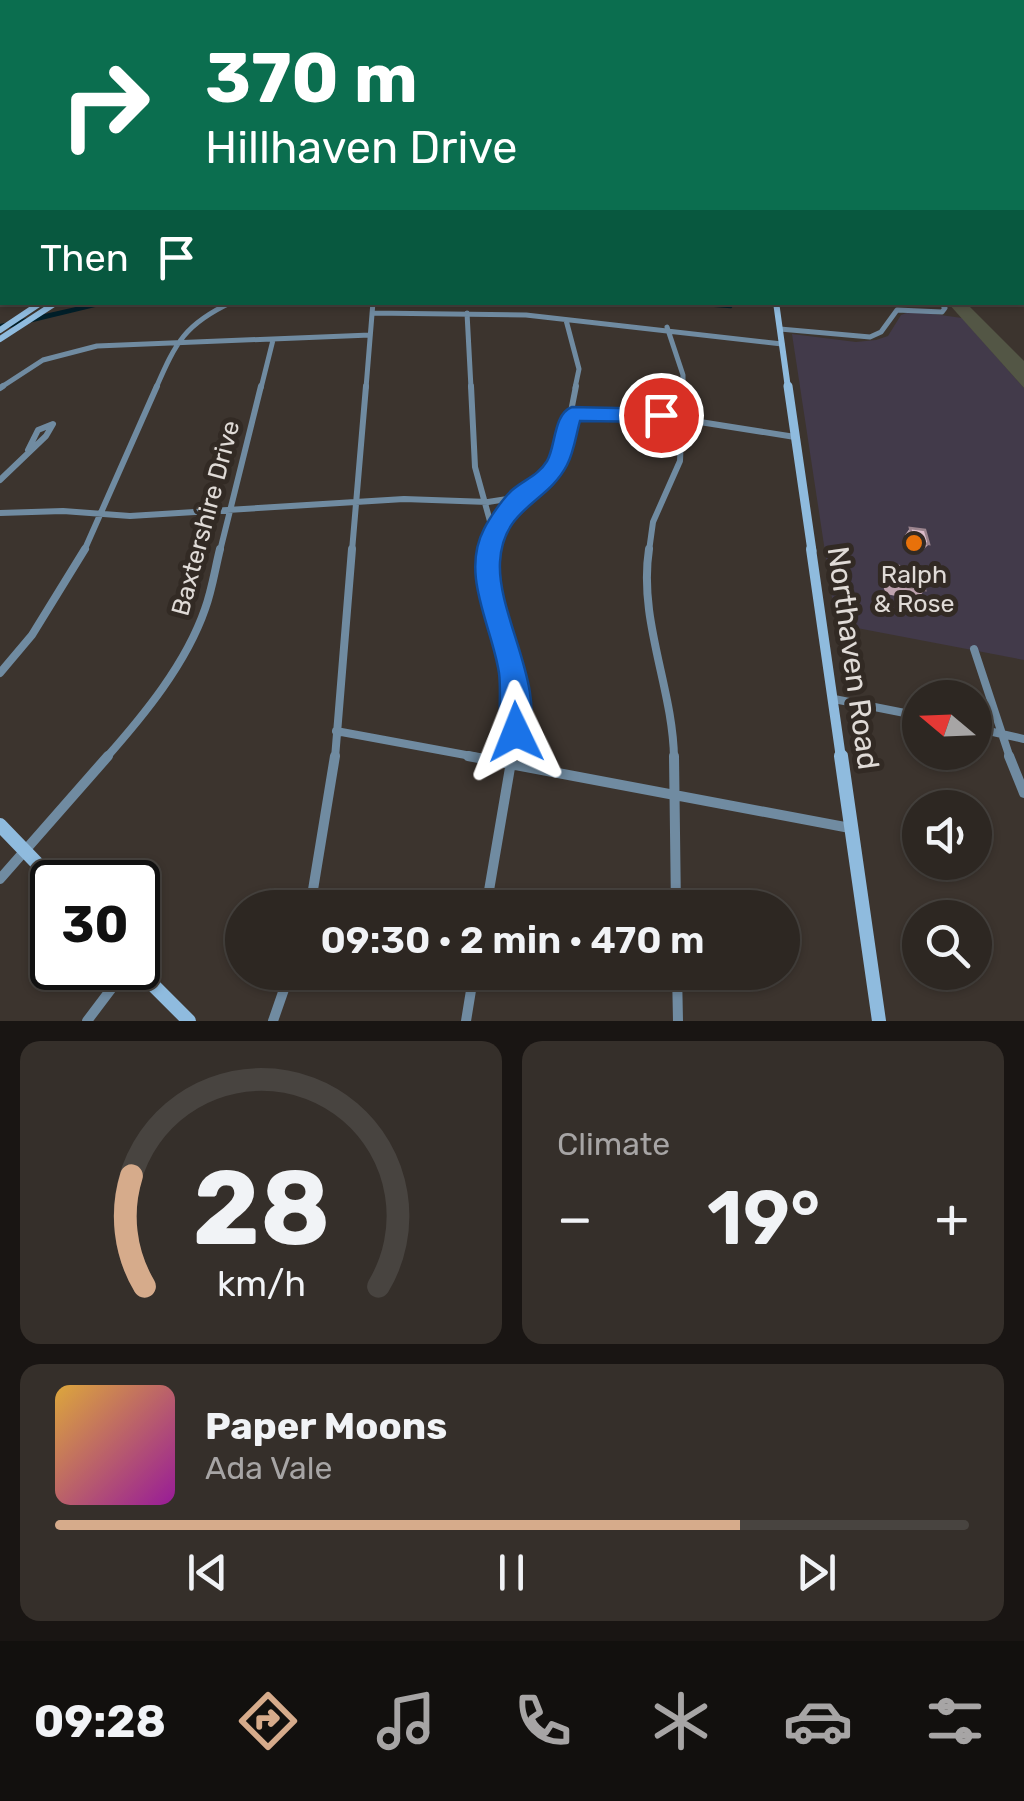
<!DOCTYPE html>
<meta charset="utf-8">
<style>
body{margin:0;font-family:Rubik,sans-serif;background:#352f2a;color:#f1f3f6;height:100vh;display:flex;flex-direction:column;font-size:38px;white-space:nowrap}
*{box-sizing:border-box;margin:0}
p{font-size:32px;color:#a7a5a5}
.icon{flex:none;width:55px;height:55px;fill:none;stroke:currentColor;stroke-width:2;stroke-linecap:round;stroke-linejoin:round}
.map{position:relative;height:1021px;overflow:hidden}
.panel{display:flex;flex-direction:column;gap:20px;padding:20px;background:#191513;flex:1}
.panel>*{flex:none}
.top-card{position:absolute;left:0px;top:0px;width:1025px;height:305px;box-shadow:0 2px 8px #0004,0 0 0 2px #484440;background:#0b6e4f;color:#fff;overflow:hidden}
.needle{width:65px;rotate:289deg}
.tools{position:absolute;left:902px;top:680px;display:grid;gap:20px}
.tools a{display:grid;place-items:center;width:90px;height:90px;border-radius:50%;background:#2d2722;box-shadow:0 2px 8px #0004,0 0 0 2px #484440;font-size:50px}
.speed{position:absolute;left:30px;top:860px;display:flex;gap:20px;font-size:50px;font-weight:700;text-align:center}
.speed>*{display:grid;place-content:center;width:130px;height:130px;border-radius:50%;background:#2d2722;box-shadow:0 2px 8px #0004,0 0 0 2px #484440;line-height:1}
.speed .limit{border:5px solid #111;border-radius:15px;background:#fff;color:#111}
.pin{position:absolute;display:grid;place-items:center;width:85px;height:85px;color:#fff;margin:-42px;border:5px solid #fff;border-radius:50%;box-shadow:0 2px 10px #0007}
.me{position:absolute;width:110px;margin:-55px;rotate:358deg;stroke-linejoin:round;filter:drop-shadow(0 0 8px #0008)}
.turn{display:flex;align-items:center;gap:35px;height:210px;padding:0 40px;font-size:45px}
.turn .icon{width:130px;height:130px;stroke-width:2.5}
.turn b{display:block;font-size:70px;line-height:85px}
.then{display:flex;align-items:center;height:95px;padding:0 40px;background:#0003;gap:20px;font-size:38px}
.big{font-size:75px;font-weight:600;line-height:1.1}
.panel .widget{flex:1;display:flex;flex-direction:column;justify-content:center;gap:15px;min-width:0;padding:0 35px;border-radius:20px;background:#352f2a}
.panel .dial{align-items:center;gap:0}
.dial svg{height:260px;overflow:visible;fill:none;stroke:#484440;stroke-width:7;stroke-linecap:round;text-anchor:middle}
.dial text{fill:#f1f3f6;stroke:none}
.song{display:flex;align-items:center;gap:30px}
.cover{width:120px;height:120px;border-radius:15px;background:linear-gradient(135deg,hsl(40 70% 55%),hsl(300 70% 35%))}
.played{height:10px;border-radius:5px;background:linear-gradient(90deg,#d6ab8b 75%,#484440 75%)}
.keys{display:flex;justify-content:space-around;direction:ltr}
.heat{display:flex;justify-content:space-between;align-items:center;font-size:55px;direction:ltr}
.panel .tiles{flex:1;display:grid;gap:20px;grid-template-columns:1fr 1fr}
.widget:last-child{grid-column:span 2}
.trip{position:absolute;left:225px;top:890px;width:575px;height:100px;border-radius:50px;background:#2d2722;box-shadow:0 2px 8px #0004,0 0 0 2px #484440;font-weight:600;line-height:100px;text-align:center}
.tabs{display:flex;height:160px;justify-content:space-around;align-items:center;background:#12100e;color:#a7a5a5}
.tabs .icon{width:70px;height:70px}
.tabs .selected{color:#d6ab8b}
.tabs b{font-size:45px;color:#f1f3f6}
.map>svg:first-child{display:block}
</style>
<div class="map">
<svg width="1024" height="1021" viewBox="0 0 1024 1021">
<rect width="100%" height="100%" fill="#3c342e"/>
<path fill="#423a4a" d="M912,311L962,318L1024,388V660L836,624L792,334L856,342L876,340L888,336L901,315Z"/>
<path fill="#535645" d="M948,303H966L1024,361V388Z"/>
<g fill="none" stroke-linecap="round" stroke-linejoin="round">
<path stroke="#011f29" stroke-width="2.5" d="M662,302L731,307"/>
<path fill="#011f29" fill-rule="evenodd" d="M98,302H116L0,330V324Z"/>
<path stroke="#708ba1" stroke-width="5" d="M372,313L526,315L782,344
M467,313L471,388
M566,320L579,369L575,388
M667,327L683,375V388
M780,329L870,337L881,332L897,310L942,312L945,308L940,302
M0,388L43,360L97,346L370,335
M156,388C176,342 185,324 232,302
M261,388L273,340
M366,388L373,302"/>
<path stroke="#708ba1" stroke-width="6" d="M471,386L475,467L493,532L491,551
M0,388L3,386
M572,414L643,413L795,437
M0,480L46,436L53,424L38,430L28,450
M0,513L63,511L130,516L404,499L488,502L519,497
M494,531L519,497L550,473L563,452L576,386
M84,551L157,386
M220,551L261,386
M352,551L366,386
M649,551L653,522L680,461L683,386"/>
<path stroke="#708ba1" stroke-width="8" d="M491,549L488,583L517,703L512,758
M649,549C638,620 673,688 674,758
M974,649L1010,758
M0,673L32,635L85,549
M834,699L920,716
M975,728L1024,739
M336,731L482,758
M106,758C144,715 186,664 205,609C212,590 215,569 220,549
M335,758L352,549"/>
<path stroke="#708ba1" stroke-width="10" d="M468,756L850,828
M674,756L676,908
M1009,756L1024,793
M0,879L108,756
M310,908L335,756
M486,908L512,756
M677,972L678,1021
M87,1021L127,968
M273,1021L290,972
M466,1021L474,972"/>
<path stroke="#8fbbde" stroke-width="6" d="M776,302L788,388
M0,330L42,302
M0,339L57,302"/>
<path stroke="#8fbbde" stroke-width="9" d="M788,386L812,551"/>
<path stroke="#8fbbde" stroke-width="10" d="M811,549L841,758"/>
<path stroke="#8fbbde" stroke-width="14" d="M841,756L879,1021
M0,825L55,882
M136,968L189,1021"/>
</g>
<path fill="#bea3af" d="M910,528L929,544L923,550L909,548L905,535Z
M886,563L900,571L925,590L916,600L886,594L878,573Z"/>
<path fill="#9b848e" d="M0,239L2,243V256L0,258Z"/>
<path fill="#ddbdcb" stroke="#9b848e" stroke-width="2.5" d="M0,158H2V178L0,179L2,161L0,162Z
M2,194V219H0V195Z
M910,528L925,530L929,544L914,542Z
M886,563L899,566L900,571L921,574L925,590L894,585Z"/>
<linearGradient id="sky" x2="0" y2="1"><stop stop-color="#211d19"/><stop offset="0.52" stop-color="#505057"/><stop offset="1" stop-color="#505057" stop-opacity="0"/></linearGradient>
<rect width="1024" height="301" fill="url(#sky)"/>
<path fill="#1a73e8" stroke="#114b97" stroke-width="2.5" d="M572,407L661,409L671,415L661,422L580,421C576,435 574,452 567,465C547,504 503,507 500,562C497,616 548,689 526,742L516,746L505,742C496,720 502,696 499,673C492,626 460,575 484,529C490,517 502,500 511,491C523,480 538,476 547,461C556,446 553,414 572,407Z"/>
<circle fill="#e8710a" stroke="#322a24" stroke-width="4" cx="914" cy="543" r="10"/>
<g text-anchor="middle" stroke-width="10" stroke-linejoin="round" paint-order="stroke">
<g font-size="25" fill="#e0dbd7" stroke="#322a24">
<text transform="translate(205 518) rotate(-75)" y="9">Baxtershire Drive</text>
</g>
<g font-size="25" fill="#e0dbd7" stroke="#322a24">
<text x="914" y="583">Ralph<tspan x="914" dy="29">&amp; Rose</tspan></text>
</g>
<g font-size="30" fill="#e0dbd7" stroke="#322a24">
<text transform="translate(853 658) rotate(82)" y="10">Northaven Road</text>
</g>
</g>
</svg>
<div class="tools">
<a><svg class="needle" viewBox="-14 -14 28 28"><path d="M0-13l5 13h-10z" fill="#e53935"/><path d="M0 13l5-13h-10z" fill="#a7a5a5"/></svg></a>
<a><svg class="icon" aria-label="sound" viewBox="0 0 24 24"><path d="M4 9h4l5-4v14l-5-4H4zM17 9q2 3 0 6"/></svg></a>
<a><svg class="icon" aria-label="search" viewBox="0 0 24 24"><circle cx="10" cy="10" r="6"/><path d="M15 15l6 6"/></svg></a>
</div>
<div class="speed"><div class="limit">30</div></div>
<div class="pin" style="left:661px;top:415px;background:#d93025"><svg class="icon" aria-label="arrive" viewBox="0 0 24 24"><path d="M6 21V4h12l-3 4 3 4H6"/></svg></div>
<svg class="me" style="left:516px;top:732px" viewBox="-20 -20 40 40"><path d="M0-17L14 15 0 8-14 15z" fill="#1a73e8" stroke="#fff" stroke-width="4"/></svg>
<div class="trip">09:30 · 2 min · 470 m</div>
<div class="top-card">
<div class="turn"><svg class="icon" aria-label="right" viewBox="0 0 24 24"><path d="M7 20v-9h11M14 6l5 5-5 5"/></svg><div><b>370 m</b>Hillhaven Drive</div></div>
<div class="then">Then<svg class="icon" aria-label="arrive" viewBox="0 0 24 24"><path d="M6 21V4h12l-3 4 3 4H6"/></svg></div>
</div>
</div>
<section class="panel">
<div class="tiles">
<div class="widget dial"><svg viewBox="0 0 100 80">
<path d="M14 69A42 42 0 1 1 86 69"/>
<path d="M14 69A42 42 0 0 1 10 35" stroke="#d6ab8b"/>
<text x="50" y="56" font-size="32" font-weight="700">28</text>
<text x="50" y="72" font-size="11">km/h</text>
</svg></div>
<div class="widget"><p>Climate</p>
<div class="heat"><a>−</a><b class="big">19°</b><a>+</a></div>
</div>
<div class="widget">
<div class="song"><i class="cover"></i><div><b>Paper Moons</b><p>Ada Vale</p></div></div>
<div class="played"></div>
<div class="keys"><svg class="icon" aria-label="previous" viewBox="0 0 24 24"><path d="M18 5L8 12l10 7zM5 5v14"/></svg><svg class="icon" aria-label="pause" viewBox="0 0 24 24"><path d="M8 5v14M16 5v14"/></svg><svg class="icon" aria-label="next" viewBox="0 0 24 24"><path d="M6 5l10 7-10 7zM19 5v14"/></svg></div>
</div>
</div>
</section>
<nav class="tabs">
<b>09:28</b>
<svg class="icon selected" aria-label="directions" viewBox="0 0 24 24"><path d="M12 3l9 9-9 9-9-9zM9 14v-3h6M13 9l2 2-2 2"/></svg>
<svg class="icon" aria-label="music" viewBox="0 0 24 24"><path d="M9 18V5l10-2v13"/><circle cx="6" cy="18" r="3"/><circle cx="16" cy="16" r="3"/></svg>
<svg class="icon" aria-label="phone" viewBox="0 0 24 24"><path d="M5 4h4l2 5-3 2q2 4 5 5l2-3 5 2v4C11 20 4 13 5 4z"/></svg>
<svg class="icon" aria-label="climate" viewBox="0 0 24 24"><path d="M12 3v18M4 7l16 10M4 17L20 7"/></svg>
<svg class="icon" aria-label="car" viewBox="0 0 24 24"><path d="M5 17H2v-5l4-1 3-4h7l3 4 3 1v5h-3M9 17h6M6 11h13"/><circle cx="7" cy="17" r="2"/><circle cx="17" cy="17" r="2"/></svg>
<svg class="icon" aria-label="filters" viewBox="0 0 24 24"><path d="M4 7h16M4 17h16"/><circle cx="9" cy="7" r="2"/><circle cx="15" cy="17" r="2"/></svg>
</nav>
